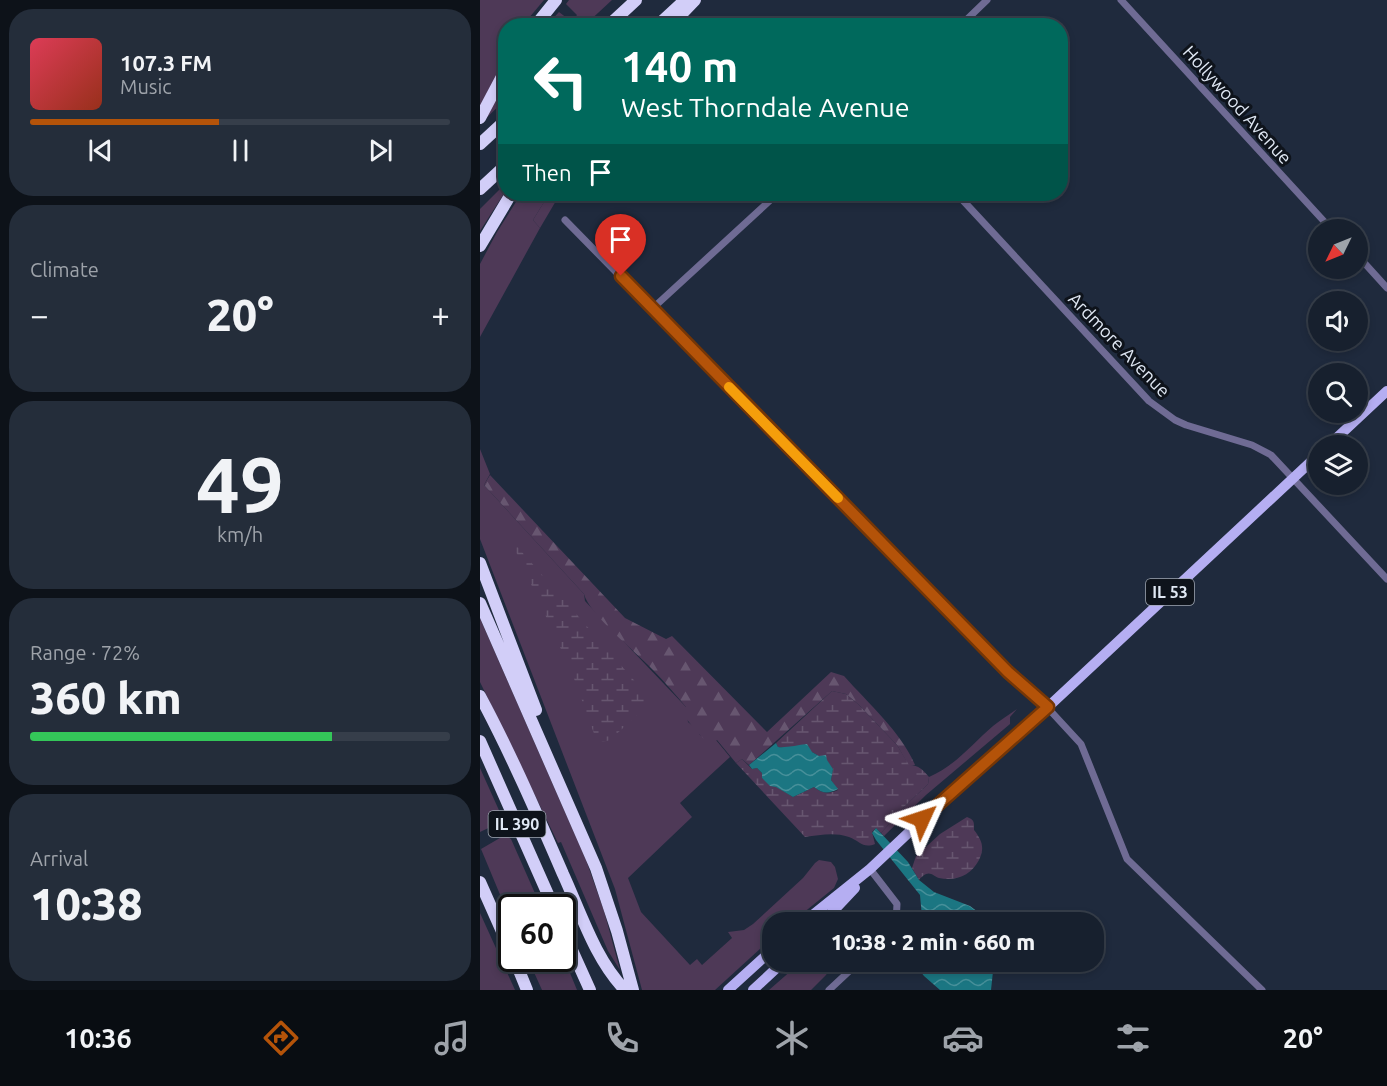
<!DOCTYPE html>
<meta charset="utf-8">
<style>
body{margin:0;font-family:Ubuntu,sans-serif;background:#242d3a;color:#f1f3f6;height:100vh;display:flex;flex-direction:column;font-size:22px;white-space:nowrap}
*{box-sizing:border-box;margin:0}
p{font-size:20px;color:#9ea3aa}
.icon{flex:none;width:33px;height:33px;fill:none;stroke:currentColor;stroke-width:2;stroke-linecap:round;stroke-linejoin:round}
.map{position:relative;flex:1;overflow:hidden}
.sheet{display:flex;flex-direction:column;gap:9px;padding:9px;background:#0d1219;width:480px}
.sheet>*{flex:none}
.hud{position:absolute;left:18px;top:18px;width:570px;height:183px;border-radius:24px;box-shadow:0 3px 9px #0003,0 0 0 2px #363e4a;background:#00695c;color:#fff;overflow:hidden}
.needle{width:39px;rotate:227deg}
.tools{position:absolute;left:828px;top:219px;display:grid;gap:12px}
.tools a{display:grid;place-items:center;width:60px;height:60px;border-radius:50%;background:#17202e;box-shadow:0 3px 9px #0003,0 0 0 2px #363e4a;font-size:30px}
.speed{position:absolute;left:18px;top:894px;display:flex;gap:12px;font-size:30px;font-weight:700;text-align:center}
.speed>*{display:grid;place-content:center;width:78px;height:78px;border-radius:50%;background:#17202e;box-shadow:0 3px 9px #0003,0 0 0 2px #363e4a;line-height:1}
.speed .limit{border:3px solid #111;border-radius:9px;background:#fff;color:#111}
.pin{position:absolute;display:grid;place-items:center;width:51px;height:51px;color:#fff;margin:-62px -26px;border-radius:50% 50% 50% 0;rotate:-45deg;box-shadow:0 0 6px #0007}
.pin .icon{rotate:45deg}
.me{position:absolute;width:66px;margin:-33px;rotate:48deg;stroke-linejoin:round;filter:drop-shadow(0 0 4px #0008)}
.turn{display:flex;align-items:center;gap:21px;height:126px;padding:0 24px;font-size:27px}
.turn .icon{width:78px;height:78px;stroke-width:2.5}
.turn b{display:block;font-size:42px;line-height:51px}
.then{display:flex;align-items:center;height:57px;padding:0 24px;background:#0003;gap:12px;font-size:22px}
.big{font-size:45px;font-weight:800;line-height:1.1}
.sheet .widget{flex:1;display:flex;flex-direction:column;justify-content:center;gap:9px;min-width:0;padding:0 21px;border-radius:24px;background:#242d3a}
.sheet .dial{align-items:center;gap:0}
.dial b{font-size:78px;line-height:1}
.song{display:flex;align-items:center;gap:18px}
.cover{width:72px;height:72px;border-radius:9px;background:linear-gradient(135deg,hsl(350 70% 55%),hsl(10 70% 35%))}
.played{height:6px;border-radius:3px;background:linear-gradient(90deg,#b45309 45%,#363e4a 45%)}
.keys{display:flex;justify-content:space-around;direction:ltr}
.heat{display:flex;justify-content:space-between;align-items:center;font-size:33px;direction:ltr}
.charge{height:9px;border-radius:4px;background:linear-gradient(90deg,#34c759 72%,#363e4a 0)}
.trip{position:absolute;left:282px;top:912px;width:342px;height:60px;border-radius:24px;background:#17202e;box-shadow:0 3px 9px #0003,0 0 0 2px #363e4a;font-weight:800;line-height:60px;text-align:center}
.tab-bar{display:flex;height:96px;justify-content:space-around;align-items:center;background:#090d12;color:#9ea3aa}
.tab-bar .icon{width:42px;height:42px}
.tab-bar .on{color:#b45309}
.tab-bar b{font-size:27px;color:#f1f3f6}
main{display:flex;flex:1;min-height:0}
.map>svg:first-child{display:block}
</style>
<main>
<section class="sheet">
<div class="widget">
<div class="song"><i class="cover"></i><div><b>107.3 FM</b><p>Music</p></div></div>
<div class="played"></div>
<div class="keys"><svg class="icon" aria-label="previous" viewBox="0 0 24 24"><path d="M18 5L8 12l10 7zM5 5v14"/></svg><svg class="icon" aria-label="pause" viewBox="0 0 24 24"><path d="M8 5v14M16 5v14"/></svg><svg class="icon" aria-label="next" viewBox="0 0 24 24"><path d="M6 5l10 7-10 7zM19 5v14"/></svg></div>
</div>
<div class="widget"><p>Climate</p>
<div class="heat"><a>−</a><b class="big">20°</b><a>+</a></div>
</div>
<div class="widget dial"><b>49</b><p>km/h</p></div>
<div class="widget"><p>Range · 72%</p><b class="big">360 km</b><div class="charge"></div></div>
<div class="widget"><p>Arrival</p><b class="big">10:38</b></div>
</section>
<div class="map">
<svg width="907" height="990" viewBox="0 0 907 990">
<defs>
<pattern id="forest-firs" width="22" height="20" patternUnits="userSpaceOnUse" patternTransform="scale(1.5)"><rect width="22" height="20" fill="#4e3957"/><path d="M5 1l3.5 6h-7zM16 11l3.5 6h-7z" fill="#675670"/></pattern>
<pattern id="wetland-marsh" width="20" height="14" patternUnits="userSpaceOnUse" patternTransform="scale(1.5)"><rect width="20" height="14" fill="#4e3957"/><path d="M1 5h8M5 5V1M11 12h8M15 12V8" fill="none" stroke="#675670"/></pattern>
<pattern id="water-waves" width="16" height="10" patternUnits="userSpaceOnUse" patternTransform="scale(1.5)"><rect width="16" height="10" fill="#1b7682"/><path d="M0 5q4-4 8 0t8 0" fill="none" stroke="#47909a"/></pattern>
</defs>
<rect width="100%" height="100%" fill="#1f2a3d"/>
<path fill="#4e3957" d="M0,0H64L43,25L26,26L25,100L0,124Z
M89,0H132L105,25H67L79,12L92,22L97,15L86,4Z
M25,184V192L0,231V209Z
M41,194H69L53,220L60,228L0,337V264L17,232Z
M0,449L10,474L4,485L104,594L105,601L206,707L208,722L217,729L220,735L236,740L250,757L200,803L212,817L148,878L161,912L210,965L217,959L222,965L252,938L248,932L264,930L273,924L323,878L335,863L339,860L351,862L355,867L358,879L354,888L312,922H292V938L235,990H162L135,889L0,539Z
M0,618L106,860L124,911L140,970L128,951L81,842L78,843L0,682Z
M537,709L530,717V724L446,795L404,836L401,833L424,807L448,784L449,777C475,766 492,744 513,726C520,720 529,715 537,709Z
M0,768L22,817L19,823L0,832Z
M25,835L31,839L61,907L32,908L31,921L1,849Z
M0,913L35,990H0Z
M83,956L97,990H62L48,959L82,958Z
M321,962H354L346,975L331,990H289Z"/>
<path fill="url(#forest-firs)" d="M69,194H80L60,228L53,220Z
M10,475L145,618L186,639L192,636L287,732L351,672L364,676C388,703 422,733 435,765L429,766L417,745L379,705L366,694L352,691L269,765L262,759L256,763L237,740L230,745C220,735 209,724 202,712L206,707C195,694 184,681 172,669C156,652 109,614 104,594L4,485Z"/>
<path fill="url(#wetland-marsh)" d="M32,543L36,545L166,694L168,705L130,740L123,742L116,739L92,673Z
M352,691L366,694L379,705L417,745L429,765C439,765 443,770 449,777L448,784L424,807L401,833L396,828L392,832L395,844C383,849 380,841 369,837C354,832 340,835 325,837L256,763L262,759L272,769L277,768L282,773V778L313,797L334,787C342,794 349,794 358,790L351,780L353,769L346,760V756H339L332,752L298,747L296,743Z
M487,817C495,820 494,823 494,830C502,840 505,848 499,860C491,875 476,882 459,878C454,876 451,872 446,874C444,875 440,878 439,880L432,868L436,856L460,834Z"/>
<path fill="url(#water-waves)" d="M296,743L298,747C306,748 318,745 327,744L332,752L339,756L346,755L347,760L353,769L351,780L358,789C349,794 343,794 334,787L313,797L296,787L290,786L282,778V773L277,768L272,769L269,765Z
M396,828L428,862L439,880L454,892L490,906L502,915L505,922H440L442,917L440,895L396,840L392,833Z
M433,962H514L511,990H460L444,976Z"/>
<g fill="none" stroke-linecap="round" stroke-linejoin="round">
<path stroke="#6f6b94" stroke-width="7" d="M641,0L852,230
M480,26L507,0
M477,194L669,401L695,420L706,425L772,445L791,455L907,579
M85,220L528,672L543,686L554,693L601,744L647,859L782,990
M878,256L907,288
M173,308L297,194
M390,869L417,904L416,922
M349,990L379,962"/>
<path stroke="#b5aef2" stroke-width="10" d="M848,446L907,391
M324,922L390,869L461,802L568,707L838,455
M343,922L375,888
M248,990L292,950
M273,990L303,962"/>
<path stroke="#d2cef8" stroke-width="12" d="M55,26L76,0
M128,26L156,0
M177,26L205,0
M190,26L215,0
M0,118L26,69
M0,144L26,120
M0,189L26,165
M0,246L31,194
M0,563L56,710
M0,603L116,868L137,931L153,990
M0,696C31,754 57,814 83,874C101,913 115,959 145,990
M0,741L74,908
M0,882L32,954
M82,928L110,990
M34,958L47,990"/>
</g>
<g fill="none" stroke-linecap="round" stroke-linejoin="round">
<defs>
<path id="route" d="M141,276L528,672L568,707L442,819"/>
</defs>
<use href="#route" stroke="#753606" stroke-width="15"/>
<use href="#route" stroke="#b45309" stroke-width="10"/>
<path stroke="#f59e0b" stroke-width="10" d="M249,387L358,498"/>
</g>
<g text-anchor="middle" stroke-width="6" stroke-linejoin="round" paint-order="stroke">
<g fill="#0e131b" stroke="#a1a8b3" stroke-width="1.5">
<rect x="666" y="579" width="48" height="26" rx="4.5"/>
<rect x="8.5" y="811" width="57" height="26" rx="4.5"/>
</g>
<g font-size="16" font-weight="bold" fill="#e0e8f4">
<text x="690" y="598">IL 53</text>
<text x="37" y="830">IL 390</text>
</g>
<g font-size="18" fill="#e0e8f4" stroke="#0e131b">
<text transform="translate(757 105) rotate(48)" y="6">Hollywood Avenue</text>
<text transform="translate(639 345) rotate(46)" y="6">Ardmore Avenue</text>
</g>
</g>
</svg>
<div class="tools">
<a><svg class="needle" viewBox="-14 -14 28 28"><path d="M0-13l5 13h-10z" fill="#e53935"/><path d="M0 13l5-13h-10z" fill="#9ea3aa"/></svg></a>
<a><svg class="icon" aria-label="sound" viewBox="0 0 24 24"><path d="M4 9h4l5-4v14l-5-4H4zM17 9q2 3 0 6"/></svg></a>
<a><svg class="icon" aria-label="search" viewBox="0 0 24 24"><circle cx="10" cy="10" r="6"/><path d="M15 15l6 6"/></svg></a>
<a><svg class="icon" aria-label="layers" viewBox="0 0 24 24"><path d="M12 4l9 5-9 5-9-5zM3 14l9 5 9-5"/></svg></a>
</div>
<div class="speed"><div class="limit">60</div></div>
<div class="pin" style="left:141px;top:276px;background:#d93025"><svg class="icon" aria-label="arrive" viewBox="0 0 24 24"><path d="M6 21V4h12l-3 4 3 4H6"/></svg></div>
<svg class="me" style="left:442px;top:819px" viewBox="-20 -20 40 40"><path d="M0-17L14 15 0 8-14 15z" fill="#b45309" stroke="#fff" stroke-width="4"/></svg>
<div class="trip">10:38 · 2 min · 660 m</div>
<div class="hud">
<div class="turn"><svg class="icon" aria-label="left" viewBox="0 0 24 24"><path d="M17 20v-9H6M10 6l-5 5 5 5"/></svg><div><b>140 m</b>West Thorndale Avenue</div></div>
<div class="then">Then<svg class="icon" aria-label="arrive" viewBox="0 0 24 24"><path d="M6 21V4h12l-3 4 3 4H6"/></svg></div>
</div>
</div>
</main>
<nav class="tab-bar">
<b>10:36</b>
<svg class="icon on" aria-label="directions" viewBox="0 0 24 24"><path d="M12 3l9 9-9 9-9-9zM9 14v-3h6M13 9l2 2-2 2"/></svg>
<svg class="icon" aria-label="music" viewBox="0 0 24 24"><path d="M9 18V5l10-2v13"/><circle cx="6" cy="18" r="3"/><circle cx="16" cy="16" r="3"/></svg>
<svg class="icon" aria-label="phone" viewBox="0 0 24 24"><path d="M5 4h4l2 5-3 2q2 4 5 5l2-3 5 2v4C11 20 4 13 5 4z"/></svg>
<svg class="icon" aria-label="climate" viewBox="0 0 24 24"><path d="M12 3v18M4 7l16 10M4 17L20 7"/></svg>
<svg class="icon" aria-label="car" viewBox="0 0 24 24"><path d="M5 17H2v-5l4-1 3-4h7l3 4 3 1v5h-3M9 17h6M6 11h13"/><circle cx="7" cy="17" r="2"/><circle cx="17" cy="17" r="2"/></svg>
<svg class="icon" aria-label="filters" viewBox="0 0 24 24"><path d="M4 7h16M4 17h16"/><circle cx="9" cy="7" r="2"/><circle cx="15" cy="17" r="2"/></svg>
<b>20°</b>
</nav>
